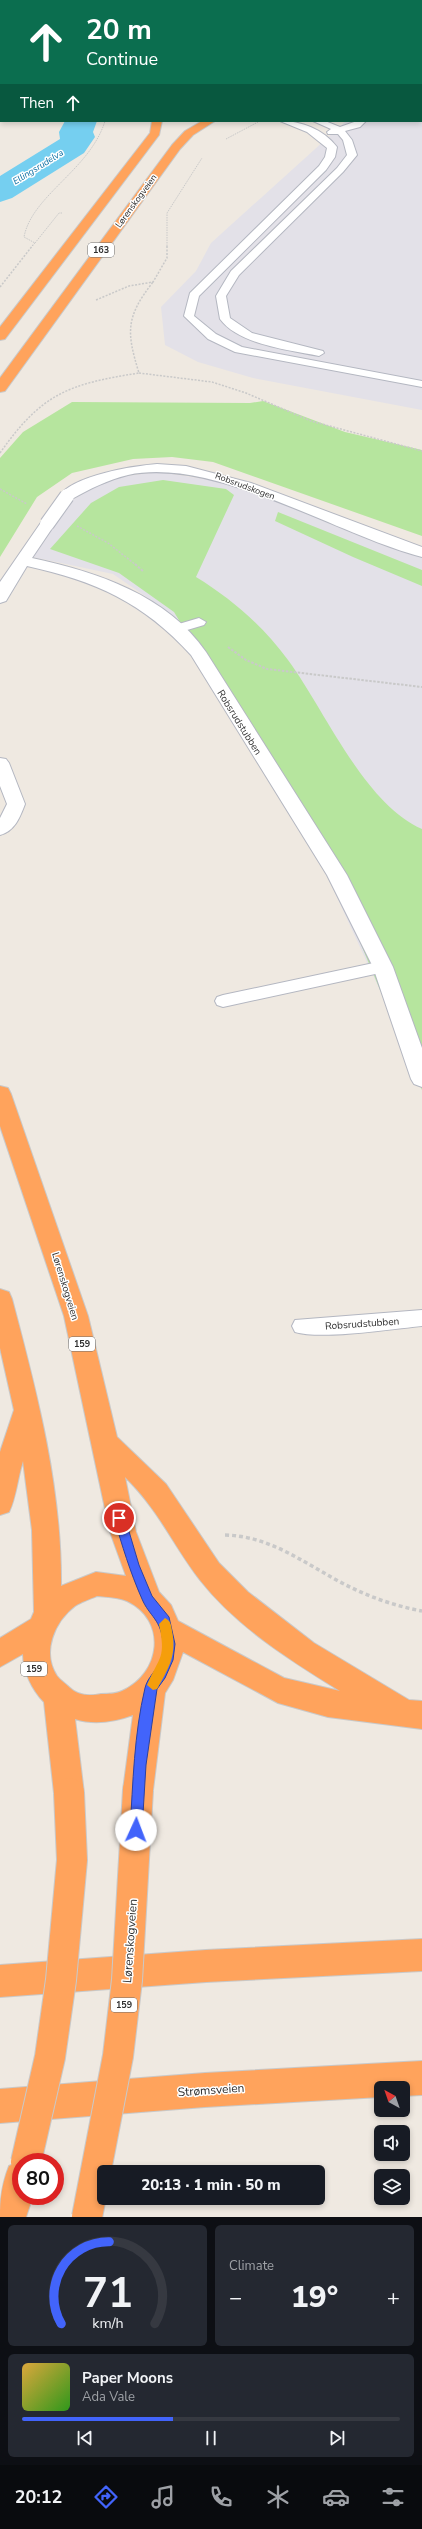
<!DOCTYPE html>
<meta charset="utf-8">
<style>
body{margin:0;font-family:"Nunito Sans",sans-serif;background:#242831;color:#f1f3f6;height:100vh;display:flex;flex-direction:column;font-size:15px;white-space:nowrap}
*{box-sizing:border-box;margin:0}
p{font-size:13px;color:#9ea1a6}
.icon{flex:none;width:22px;height:22px;fill:none;stroke:currentColor;stroke-width:2;stroke-linecap:round;stroke-linejoin:round}
.map{position:relative;height:2217px;overflow:hidden}
.details{display:flex;flex-direction:column;gap:8px;padding:8px;background:#0d0f14;flex:1}
.details>*{flex:none}
.top-card{position:absolute;left:0px;top:0px;width:422px;height:122px;box-shadow:0 2px 6px #0003;background:#0b6e4f;color:#fff;overflow:hidden}
.needle{width:26px;rotate:320deg}
.controls{position:absolute;left:374px;top:2081px;display:grid;gap:8px}
.controls a{display:grid;place-items:center;width:36px;height:36px;border-radius:6px;background:#171b24;box-shadow:0 2px 6px #0003;font-size:20px}
.speed{position:absolute;left:12px;top:2153px;display:flex;gap:8px;font-size:20px;font-weight:700;text-align:center}
.speed>*{display:grid;place-content:center;width:52px;height:52px;border-radius:50%;background:#171b24;box-shadow:0 2px 6px #0003;line-height:1}
.speed .limit{border:6px solid #d22;background:#fff;color:#111}
.pin{position:absolute;display:grid;place-items:center;width:34px;height:34px;color:#fff;margin:-17px;border:2px solid #fff;border-radius:50%;box-shadow:0 1px 4px #0007}
.me{position:absolute;width:44px;margin:-22px;rotate:2deg;stroke-linejoin:round;filter:drop-shadow(0 0 3px #0008)}
.turn{display:flex;align-items:center;gap:14px;height:84px;padding:0 20px;font-size:18px}
.turn .icon{width:52px;height:52px;stroke-width:2.5}
.turn b{display:block;font-size:28px;line-height:34px}
.then{display:flex;align-items:center;height:38px;padding:0 20px;background:#0003;gap:8px;font-size:15px}
.big{font-size:30px;font-weight:800;line-height:1.1}
.details .card{flex:1;display:flex;flex-direction:column;justify-content:center;gap:6px;min-width:0;padding:0 14px;border-radius:6px;background:#242831}
.details .dial{align-items:center;gap:0}
.dial svg{height:104px;overflow:visible;fill:none;stroke:#363941;stroke-width:7;stroke-linecap:round;text-anchor:middle}
.dial text{fill:#f1f3f6;stroke:none}
.song{display:flex;align-items:center;gap:12px}
.cover{width:48px;height:48px;border-radius:6px;background:linear-gradient(135deg,hsl(40 70% 55%),hsl(110 70% 35%))}
.played{height:4px;border-radius:2px;background:linear-gradient(90deg,#4264fb 40%,#363941 40%)}
.keys{display:flex;justify-content:space-around;direction:ltr}
.heat{display:flex;justify-content:space-between;align-items:center;font-size:22px;direction:ltr}
.details .tiles{flex:1;display:grid;gap:8px;grid-template-columns:1fr 1fr}
.card:last-child{grid-column:span 2}
.trip{position:absolute;left:97px;top:2165px;width:228px;height:40px;border-radius:6px;background:#171b24;box-shadow:0 2px 6px #0003;font-weight:800;line-height:40px;text-align:center}
.tab-bar{display:flex;height:64px;justify-content:space-around;align-items:center;background:#090b0e;color:#9ea1a6}
.tab-bar .icon{width:28px;height:28px}
.tab-bar .current{color:#4264fb}
.tab-bar b{font-size:18px;color:#f1f3f6}
.map>svg:first-child{display:block}
</style>
<div class="map">
<svg width="422" height="2217" viewBox="0 0 422 2217">
<rect width="100%" height="100%" fill="#efe9e1"/>
<path fill="#e3e1e8" d="M422,53V410L253,378L198,362L165,345L161,307L196,271L211,243L346,121H421Z
M159,472L236,484L334,525L422,557V1081L328,878L235,713L187,639L164,609L113,574L28,556L72,500L111,478Z"/>
<path fill="#b6e59e" d="M263,401L345,432L422,450V536L213,462L172,457L133,459L72,473L37,497L0,557V458L23,432L72,402L250,403Z
M163,480L226,489L234,495L196,577C232,599 263,626 288,660C325,710 364,804 422,829V1090L331,873L174,612L119,573L50,549L91,503L119,487Z
M278,512L422,570V586L353,557L275,521Z"/>
<g fill="none" stroke-linecap="round" stroke-linejoin="round">
<path fill="#75cff0" fill-rule="evenodd" d="M46,0H75L46,1Z
M65,121H97L93,132L95,137L84,153L12,198L0,202V176L60,139L59,132Z"/>
<defs>
<path id="lane" d="M342,0H350V1H342Z
M386,0H394V1H386Z
M421,26H422V30H421Z
M280,121C301,121 323,129 337,147L335,157L326,170L199,296L194,316L216,334L242,347L422,381V387L235,352L208,339L184,316L190,293L319,166L325,157L327,148L307,132Z
M313,121H325L340,127L357,121H366L360,127L345,131L352,140L357,155L343,172L239,275L226,296L230,318L252,333L323,351L324,353L319,356C290,350 239,345 220,319L216,296L231,271L337,168L347,155L343,140L338,134H328L327,132L331,129Z
M199,618L206,622L204,625L177,633L170,629L172,626Z
M383,961L389,963L391,967L389,971L223,1007L217,1005L215,1001L217,997L223,995Z
M422,1310V1326C392,1329 321,1340 295,1332L292,1326L295,1320Z"/>
<path id="street" d="M157,464L186,466L251,483L422,547V557C337,535 214,456 128,475C107,480 90,489 72,499L67,501L59,496C74,475 133,466 157,464Z
M47,519L55,524L32,558C97,572 167,595 206,652L347,875L393,967L422,1048V1087L414,1084L411,1079L373,967L327,875L191,655C143,602 95,581 27,566L6,601L0,603V582L42,521Z
M0,758L6,759L9,763L25,804C20,817 15,831 0,835V818L7,804L0,786Z"/>
<path id="highway" d="M193,0H203V1H193Z
M219,0H229V1H219Z
M152,121H162L159,135L5,339L0,340V327L150,133Z
M202,121H215L193,135L180,149L5,391L0,392V378L172,145L185,131Z
M0,1086L8,1088L11,1094L88,1316L117,1437L166,1484L219,1563L248,1592L314,1643L409,1700L422,1701V1729L328,1717L278,1703L183,1652L173,1680L165,1693L153,1790L149,1800L138,1804L127,1800L123,1790L133,1715C114,1722 94,1725 75,1719L84,1793L80,1803L69,1808L58,1803L54,1793L44,1702C32,1690 23,1671 23,1654L0,1667V1638L31,1619L34,1612L32,1530L23,1461C18,1476 16,1498 9,1512L0,1515V1452L14,1410L0,1348V1289L9,1292L12,1299C37,1393 62,1488 61,1586L96,1572L126,1576L110,1532L64,1316L0,1126ZM125,1477C159,1510 173,1545 200,1580C237,1627 290,1660 340,1691L284,1678L178,1621L171,1605L159,1592L136,1532ZM97,1596C107,1597 118,1597 127,1601C168,1620 161,1674 122,1691C116,1694 108,1694 101,1694C91,1696 78,1696 70,1688C66,1684 60,1680 57,1676C41,1652 55,1621 75,1606C81,1602 90,1599 97,1596Z
M422,1939V1971L206,1982L0,1997V1965L206,1950Z
M422,2061V2095L403,2096V2088H381V2097L205,2107L0,2123V2089L205,2073Z
M21,2161L24,2162H21V2196H33L26,2217H0C0,2198 2,2184 9,2166Z"/>
</defs>
<use href="#lane" stroke="#b4b7c1" stroke-width="2"/>
<use href="#street" stroke="#b4b7c1" stroke-width="2"/>
<use href="#highway" stroke="#c9c9c9" stroke-width="2"/>
<path stroke="#c9c9c9" stroke-width="1" stroke-dasharray="1.5 1" stroke-linecap="butt" d="M226,139L258,122
M35,243L59,213H62
M32,246L35,243L24,237C32,195 90,170 105,121
M167,246V213L202,158"/>
<path stroke="#c9c9c9" stroke-width="1.5" stroke-dasharray="2 1.5" stroke-linecap="butt" d="M0,287L33,245
M96,300L129,286L153,282L167,258V245
M139,373L212,382L246,393L311,421L422,451
M0,453C42,393 69,384 139,373C126,331 126,317 153,282
M0,489L27,504
M77,526L108,543L136,565"/>
<path stroke="#c9c9c9" stroke-width="2" stroke-dasharray="2.5 1.5" stroke-linecap="butt" d="M135,564L144,572
M228,647L246,660L267,669L422,687"/>
<path stroke="#c9c9c9" stroke-width="3.5" stroke-dasharray="4 3" stroke-linecap="butt" d="M225,1535C271,1536 305,1564 344,1584C369,1597 395,1606 422,1611"/>
<use href="#lane" fill="#fff" fill-rule="evenodd"/>
<use href="#street" fill="#fff" fill-rule="evenodd"/>
<use href="#highway" fill="#ffa35c" fill-rule="evenodd"/>
<defs>
<path id="street-bridge" d="M47,524L67,496"/>
<path id="highway-bridge" d="M26,2162L50,2057L61,1980L72,1860L69,1793
M87,2217L118,2056L127,1980L138,1790"/>
</defs>
<use href="#street-bridge" stroke="#b4b7c1" stroke-width="16" stroke-linecap="butt"/>
<use href="#highway-bridge" stroke="#c9c9c9" stroke-width="32" stroke-linecap="butt"/>
<use href="#street-bridge" stroke="#fff" stroke-width="14"/>
<use href="#highway-bridge" stroke="#ffa35c" stroke-width="30"/>
</g>
<path fill="#4264fb" stroke="#2b41a3" d="M119,1513L125,1518L139,1565L152,1596L169,1617L175,1644L173,1660L165,1678L157,1689L146,1765L142,1830L141,1835L136,1836L132,1835L130,1830C133,1783 134,1734 145,1688C149,1672 165,1667 163,1644C162,1620 149,1616 142,1599C130,1572 122,1545 114,1518Z"/>
<path fill="#f59e0b" d="M165,1618C171,1621 171,1625 172,1631C177,1655 169,1668 157,1689L153,1690L147,1685C160,1655 166,1659 159,1624Z"/>
<g text-anchor="middle" stroke-width="3" stroke-linejoin="round" paint-order="stroke">
<g font-size="9" font-style="italic" fill="#0d6fa3" stroke="#fff">
<text transform="translate(38 167) rotate(-32)" y="3">Ellingsrudelva</text>
</g>
<g font-size="9" fill="#2e2e2e" stroke="#fff">
<text transform="translate(136 201) rotate(-54)" y="3">Lørenskogveien</text>
<text transform="translate(245 486) rotate(20)" y="3">Robsrudskogen</text>
</g>
<g fill="#fff" stroke="#6d6d6d" stroke-width="1">
<rect x="88" y="243" width="26" height="14" rx="3"/>
<rect x="69" y="1337" width="26" height="14" rx="3"/>
<rect x="21" y="1662" width="26" height="14" rx="3"/>
<rect x="111" y="1998" width="26" height="14" rx="3"/>
</g>
<g font-size="9" font-weight="bold" fill="#2e2e2e">
<text x="101" y="253">163</text>
<text x="82" y="1347">159</text>
<text x="34" y="1672">159</text>
<text x="124" y="2008">159</text>
</g>
<g font-size="10" fill="#2e2e2e" stroke="#fff">
<text transform="translate(240 722) rotate(58)" y="4">Robsrudstubben</text>
<text transform="translate(66 1286) rotate(73)" y="4">Lørenskogveien</text>
<text transform="translate(362 1323) rotate(-4)" y="4">Robsrudstubben</text>
</g>
<g font-size="12" fill="#2e2e2e" stroke="#fff">
<text transform="translate(130 1941) rotate(-86)" y="4">Lørenskogveien</text>
<text transform="translate(211 2090) rotate(-4)" y="4">Strømsveien</text>
</g>
</g>
</svg>
<div class="controls">
<a><svg class="needle" viewBox="-14 -14 28 28"><path d="M0-13l5 13h-10z" fill="#e53935"/><path d="M0 13l5-13h-10z" fill="#9ea1a6"/></svg></a>
<a><svg class="icon" aria-label="sound" viewBox="0 0 24 24"><path d="M4 9h4l5-4v14l-5-4H4zM17 9q2 3 0 6"/></svg></a>
<a><svg class="icon" aria-label="layers" viewBox="0 0 24 24"><path d="M12 4l9 5-9 5-9-5zM3 14l9 5 9-5"/></svg></a>
</div>
<div class="speed"><div class="limit">80</div></div>
<div class="pin" style="left:119px;top:1518px;background:#d93025"><svg class="icon" aria-label="arrive" viewBox="0 0 24 24"><path d="M6 21V4h12l-3 4 3 4H6"/></svg></div>
<svg class="me" style="left:136px;top:1830px" viewBox="-20 -20 40 40"><circle r="19" fill="#fff"/><path d="M0-13L10 11 0 6-10 11z" fill="#4264fb"/></svg>
<div class="trip">20:13 · 1 min · 50 m</div>
<div class="top-card">
<div class="turn"><svg class="icon" aria-label="ahead" viewBox="0 0 24 24"><path d="M12 20V5M6 11l6-6 6 6"/></svg><div><b>20 m</b>Continue</div></div>
<div class="then">Then<svg class="icon" aria-label="ahead" viewBox="0 0 24 24"><path d="M12 20V5M6 11l6-6 6 6"/></svg></div>
</div>
</div>
<section class="details">
<div class="tiles">
<div class="card dial"><svg viewBox="0 0 100 80">
<path d="M14 69A42 42 0 1 1 86 69"/>
<path d="M14 69A42 42 0 0 1 51 6" stroke="#4264fb"/>
<text x="50" y="56" font-size="32" font-weight="700">71</text>
<text x="50" y="72" font-size="11">km/h</text>
</svg></div>
<div class="card"><p>Climate</p>
<div class="heat"><a>−</a><b class="big">19°</b><a>+</a></div>
</div>
<div class="card">
<div class="song"><i class="cover"></i><div><b>Paper Moons</b><p>Ada Vale</p></div></div>
<div class="played"></div>
<div class="keys"><svg class="icon" aria-label="previous" viewBox="0 0 24 24"><path d="M18 5L8 12l10 7zM5 5v14"/></svg><svg class="icon" aria-label="pause" viewBox="0 0 24 24"><path d="M8 5v14M16 5v14"/></svg><svg class="icon" aria-label="next" viewBox="0 0 24 24"><path d="M6 5l10 7-10 7zM19 5v14"/></svg></div>
</div>
</div>
</section>
<nav class="tab-bar">
<b>20:12</b>
<svg class="icon current" aria-label="directions" viewBox="0 0 24 24"><path d="M12 3l9 9-9 9-9-9zM9 14v-3h6M13 9l2 2-2 2"/></svg>
<svg class="icon" aria-label="music" viewBox="0 0 24 24"><path d="M9 18V5l10-2v13"/><circle cx="6" cy="18" r="3"/><circle cx="16" cy="16" r="3"/></svg>
<svg class="icon" aria-label="phone" viewBox="0 0 24 24"><path d="M5 4h4l2 5-3 2q2 4 5 5l2-3 5 2v4C11 20 4 13 5 4z"/></svg>
<svg class="icon" aria-label="climate" viewBox="0 0 24 24"><path d="M12 3v18M4 7l16 10M4 17L20 7"/></svg>
<svg class="icon" aria-label="car" viewBox="0 0 24 24"><path d="M5 17H2v-5l4-1 3-4h7l3 4 3 1v5h-3M9 17h6M6 11h13"/><circle cx="7" cy="17" r="2"/><circle cx="17" cy="17" r="2"/></svg>
<svg class="icon" aria-label="filters" viewBox="0 0 24 24"><path d="M4 7h16M4 17h16"/><circle cx="9" cy="7" r="2"/><circle cx="15" cy="17" r="2"/></svg>
</nav>
